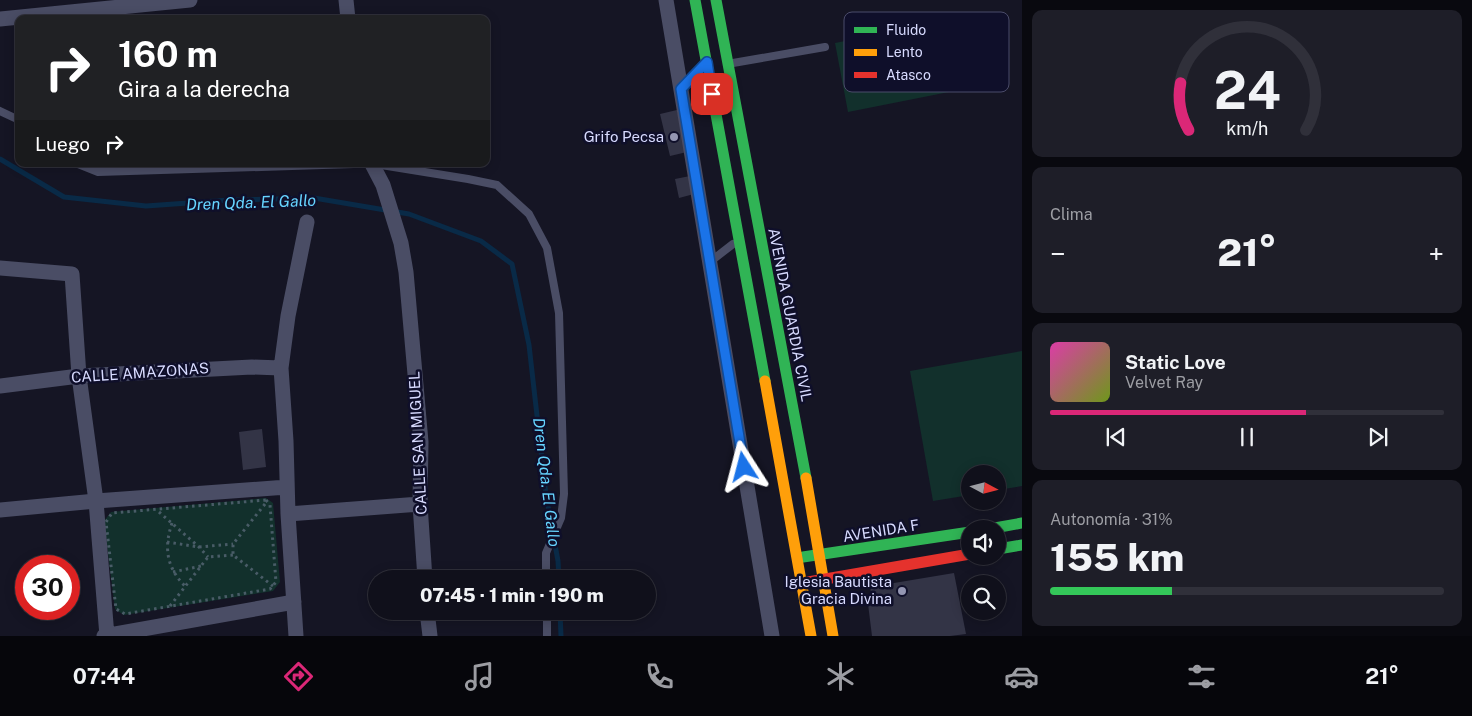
<!DOCTYPE html>
<html lang="es">
<meta charset="utf-8">
<style>
body{margin:0;font-family:"Public Sans",sans-serif;background:#1e1e28;color:#f1f3f6;height:100vh;display:flex;flex-direction:column;font-size:19px;white-space:nowrap}
*{box-sizing:border-box;margin:0}
p{font-size:16px;color:#9c9da3}
.icon{flex:none;width:28px;height:28px;fill:none;stroke:currentColor;stroke-width:2;stroke-linecap:round;stroke-linejoin:round}
.map{position:relative;flex:1;overflow:hidden}
.side{display:flex;flex-direction:column;gap:10px;padding:10px;background:#09090f;width:450px}
.side>*{flex:none}
.top-card{position:absolute;left:15px;top:15px;width:475px;height:152px;border-radius:10px;box-shadow:0 2px 12px #0003,0 0 0 1px #30303a;background:#202124;color:#fff;overflow:hidden}
.needle{width:32px;rotate:97deg}
.tools{position:absolute;left:961px;top:465px;display:grid;gap:10px}
.tools a{display:grid;place-items:center;width:45px;height:45px;border-radius:50%;background:#10101b;box-shadow:0 2px 12px #0003,0 0 0 1px #30303a;font-size:25px}
.speed{position:absolute;left:15px;top:555px;display:flex;gap:10px;font-size:25px;font-weight:700;text-align:center}
.speed>*{display:grid;place-content:center;width:65px;height:65px;border-radius:50%;background:#10101b;box-shadow:0 2px 12px #0003,0 0 0 1px #30303a;line-height:1}
.speed .limit{border:8px solid #d22;background:#fff;color:#111}
.pin{position:absolute;display:grid;place-items:center;width:42px;height:42px;color:#fff;margin:-21px;border-radius:10px;box-shadow:0 2px 8px #0006}
.me{position:absolute;width:55px;margin:-28px;rotate:351deg;stroke-linejoin:round;filter:drop-shadow(0 0 4px #0008)}
.turn{display:flex;align-items:center;gap:18px;height:105px;padding:0 20px;font-size:22px}
.turn .icon{width:65px;height:65px;stroke-width:2.5}
.turn b{display:block;font-size:35px;line-height:42px}
.then{display:flex;align-items:center;height:48px;padding:0 20px;background:#0003;gap:10px;font-size:19px}
.big{font-size:38px;font-weight:800;line-height:1.1}
.side .widget{flex:1;display:flex;flex-direction:column;justify-content:center;gap:8px;min-width:0;padding:0 18px;border-radius:10px;background:#1e1e28}
.side .dial{align-items:center;gap:0}
.dial svg{height:130px;overflow:visible;fill:none;stroke:#30303a;stroke-width:7;stroke-linecap:round;text-anchor:middle}
.dial text{fill:#f1f3f6;stroke:none}
.song{display:flex;align-items:center;gap:15px}
.cover{width:60px;height:60px;border-radius:8px;background:linear-gradient(135deg,hsl(320 70% 55%),hsl(80 70% 35%))}
.played{height:5px;border-radius:2px;background:linear-gradient(90deg,#db2777 65%,#30303a 65%)}
.keys{display:flex;justify-content:space-around;direction:ltr}
.heat{display:flex;justify-content:space-between;align-items:center;font-size:28px;direction:ltr}
.charge{height:8px;border-radius:4px;background:linear-gradient(90deg,#34c759 31%,#30303a 0)}
.trip{position:absolute;left:368px;top:570px;width:288px;height:50px;border-radius:25px;background:#10101b;box-shadow:0 2px 12px #0003,0 0 0 1px #30303a;font-weight:800;line-height:50px;text-align:center}
.tabs{display:flex;height:80px;justify-content:space-around;align-items:center;background:#06060b;color:#9c9da3}
.tabs .icon{width:35px;height:35px}
.tabs .active{color:#db2777}
.tabs b{font-size:22px;color:#f1f3f6}
main{display:flex;flex:1;min-height:0}
.map>svg:first-child{display:block}
</style>
<main>
<div class="map">
<svg width="1022" height="636" viewBox="0 0 1022 636">
<rect width="100%" height="100%" fill="#151524"/>
<path fill="#12302c" d="M946,21L959,90L848,112L835,43Z
M1022,351V486L998,490V474H970V495L933,501L910,371Z
M266,498L273,503L280,582L273,591L124,615L115,609L104,521L111,512Z"/>
<g fill="none" stroke-linecap="round" stroke-linejoin="round">
<path stroke="#092a47" stroke-width="5" d="M0,159L64,197L146,206L230,200L314,198L409,214L481,241L512,264L529,345L546,495L558,561L559,579
M560,611L561,636"/>
</g>
<path fill="#333446" d="M677,110L687,152L670,156L660,114Z
M690,176L694,194L679,198L675,179Z
M262,429L266,467L243,470L239,432Z
M954,573L966,634L950,636H872L867,596L871,593L870,587Z"/>
<g fill="none" stroke-linecap="round" stroke-linejoin="round">
<path stroke="#495c67" stroke-width="3" stroke-dasharray="2.5 4" stroke-linecap="butt" d="M266,500L270,505L276,582L270,589L125,614L116,609L106,522L112,513Z
M265,504L233,544V555L273,586
M159,512L199,547L208,557
M172,523C164,547 166,567 185,586
M167,542L199,547L233,544
M173,572L201,566
M170,606L208,557L233,555"/>
<path stroke="#4a4d65" stroke-width="8" d="M733,63L825,47
M681,89L700,69
M0,111L19,120
M78,164L98,172L354,164
M375,164L468,179L497,185L529,214L547,248L559,313L564,494L561,518L546,553V579
M711,261L733,244
M547,611V636"/>
<path stroke="#4a4d65" stroke-width="15" d="M346,0L348,19
M666,0L772,636
M0,19L190,0
M372,164L383,185L401,243L406,272L421,442L420,504L425,579
M0,268L72,274L79,376L96,501L107,636
M0,386L79,376L252,367L281,368
M0,510L96,501L287,487
M288,514L420,504
M427,611L430,636
M104,636L294,602
M296,636L288,514L286,441L281,368L288,316L307,222"/>
<path stroke="#30b455" stroke-width="11" d="M695,0L765,381
M716,0L806,478
M989,529L1022,523
M998,549L1022,545
M803,557L970,532"/>
<path stroke="#ff9f0a" stroke-width="11" d="M765,381L811,636
M806,478L833,636"/>
<path stroke="#e5322d" stroke-width="11" d="M808,582L970,554"/>
</g>
<g fill="none" stroke-linecap="round" stroke-linejoin="round">
<defs>
<path id="route" d="M712,94L707,62L681,89L744,467"/>
</defs>
<use href="#route" stroke="#114b97" stroke-width="12"/>
<use href="#route" stroke="#1a73e8" stroke-width="9"/>
</g>
<g fill="#9496b2" stroke="#0f0f2a" stroke-width="2">
<circle cx="674" cy="137" r="5"/>
<circle cx="902" cy="591" r="5"/>
</g>
<g text-anchor="middle" stroke-width="5" stroke-linejoin="round" paint-order="stroke">
<g font-size="15" fill="#d8dbff" stroke="#0f0f2a" text-anchor="end">
<text x="664" y="142">Grifo Pecsa</text>
<text x="892" y="587">Iglesia Bautista<tspan x="892" dy="17">Gracia Divina</tspan></text>
</g>
<g font-size="15" fill="#d8dbff" stroke="#0f0f2a">
<text transform="translate(790 315) rotate(79)" y="5">AVENIDA GUARDIA CIVIL</text>
<text transform="translate(140 373) rotate(-4)" y="5">CALLE AMAZONAS</text>
<text transform="translate(418 443) rotate(-93)" y="5">CALLE SAN MIGUEL</text>
<text transform="translate(881 531) rotate(-9)" y="5">AVENIDA F</text>
</g>
<g font-size="16" font-style="italic" fill="#66d4ff" stroke="#0f0f2a">
<text transform="translate(251 202) rotate(-2)" y="6">Dren Qda. El Gallo</text>
<text transform="translate(547 482) rotate(83)" y="6">Dren Qda. El Gallo</text>
</g>
</g>
<rect x="844" y="12" width="165" height="80" rx="8" fill="#0f0f2a" stroke="#4b4c6a" stroke-width="1"/>
<rect x="854" y="27" width="23" height="6" fill="#30b455"/>
<rect x="854" y="49" width="23" height="7" fill="#ff9f0a"/>
<rect x="854" y="72" width="23" height="6" fill="#e5322d"/>
<g font-size="14" fill="#d8dbff">
<text x="886" y="35">Fluido</text>
<text x="886" y="57">Lento</text>
<text x="886" y="80">Atasco</text>
</g>
</svg>
<div class="tools">
<a><svg class="needle" viewBox="-14 -14 28 28"><path d="M0-13l5 13h-10z" fill="#e53935"/><path d="M0 13l5-13h-10z" fill="#9c9da3"/></svg></a>
<a><svg class="icon" aria-label="sound" viewBox="0 0 24 24"><path d="M4 9h4l5-4v14l-5-4H4zM17 9q2 3 0 6"/></svg></a>
<a><svg class="icon" aria-label="search" viewBox="0 0 24 24"><circle cx="10" cy="10" r="6"/><path d="M15 15l6 6"/></svg></a>
</div>
<div class="speed"><div class="limit">30</div></div>
<div class="pin" style="left:712px;top:94px;background:#d93025"><svg class="icon" aria-label="arrive" viewBox="0 0 24 24"><path d="M6 21V4h12l-3 4 3 4H6"/></svg></div>
<svg class="me" style="left:744px;top:467px" viewBox="-20 -20 40 40"><path d="M0-17L14 15 0 8-14 15z" fill="#1a73e8" stroke="#fff" stroke-width="4"/></svg>
<div class="trip">07:45 · 1 min · 190 m</div>
<div class="top-card">
<div class="turn"><svg class="icon" aria-label="right" viewBox="0 0 24 24"><path d="M7 20v-9h11M14 6l5 5-5 5"/></svg><div><b>160 m</b>Gira a la derecha</div></div>
<div class="then">Luego<svg class="icon" aria-label="right" viewBox="0 0 24 24"><path d="M7 20v-9h11M14 6l5 5-5 5"/></svg></div>
</div>
</div>
<section class="side">
<div class="widget dial"><svg viewBox="0 0 100 80">
<path d="M14 69A42 42 0 1 1 86 69"/>
<path d="M14 69A42 42 0 0 1 9 40" stroke="#db2777"/>
<text x="50" y="56" font-size="32" font-weight="700">24</text>
<text x="50" y="72" font-size="11">km/h</text>
</svg></div>
<div class="widget"><p>Clima</p>
<div class="heat"><a>−</a><b class="big">21°</b><a>+</a></div>
</div>
<div class="widget">
<div class="song"><i class="cover"></i><div><b>Static Love</b><p>Velvet Ray</p></div></div>
<div class="played"></div>
<div class="keys"><svg class="icon" aria-label="previous" viewBox="0 0 24 24"><path d="M18 5L8 12l10 7zM5 5v14"/></svg><svg class="icon" aria-label="pause" viewBox="0 0 24 24"><path d="M8 5v14M16 5v14"/></svg><svg class="icon" aria-label="next" viewBox="0 0 24 24"><path d="M6 5l10 7-10 7zM19 5v14"/></svg></div>
</div>
<div class="widget"><p>Autonomía · 31%</p><b class="big">155 km</b><div class="charge"></div></div>
</section>
</main>
<nav class="tabs">
<b>07:44</b>
<svg class="icon active" aria-label="directions" viewBox="0 0 24 24"><path d="M12 3l9 9-9 9-9-9zM9 14v-3h6M13 9l2 2-2 2"/></svg>
<svg class="icon" aria-label="music" viewBox="0 0 24 24"><path d="M9 18V5l10-2v13"/><circle cx="6" cy="18" r="3"/><circle cx="16" cy="16" r="3"/></svg>
<svg class="icon" aria-label="phone" viewBox="0 0 24 24"><path d="M5 4h4l2 5-3 2q2 4 5 5l2-3 5 2v4C11 20 4 13 5 4z"/></svg>
<svg class="icon" aria-label="climate" viewBox="0 0 24 24"><path d="M12 3v18M4 7l16 10M4 17L20 7"/></svg>
<svg class="icon" aria-label="car" viewBox="0 0 24 24"><path d="M5 17H2v-5l4-1 3-4h7l3 4 3 1v5h-3M9 17h6M6 11h13"/><circle cx="7" cy="17" r="2"/><circle cx="17" cy="17" r="2"/></svg>
<svg class="icon" aria-label="filters" viewBox="0 0 24 24"><path d="M4 7h16M4 17h16"/><circle cx="9" cy="7" r="2"/><circle cx="15" cy="17" r="2"/></svg>
<b>21°</b>
</nav>
